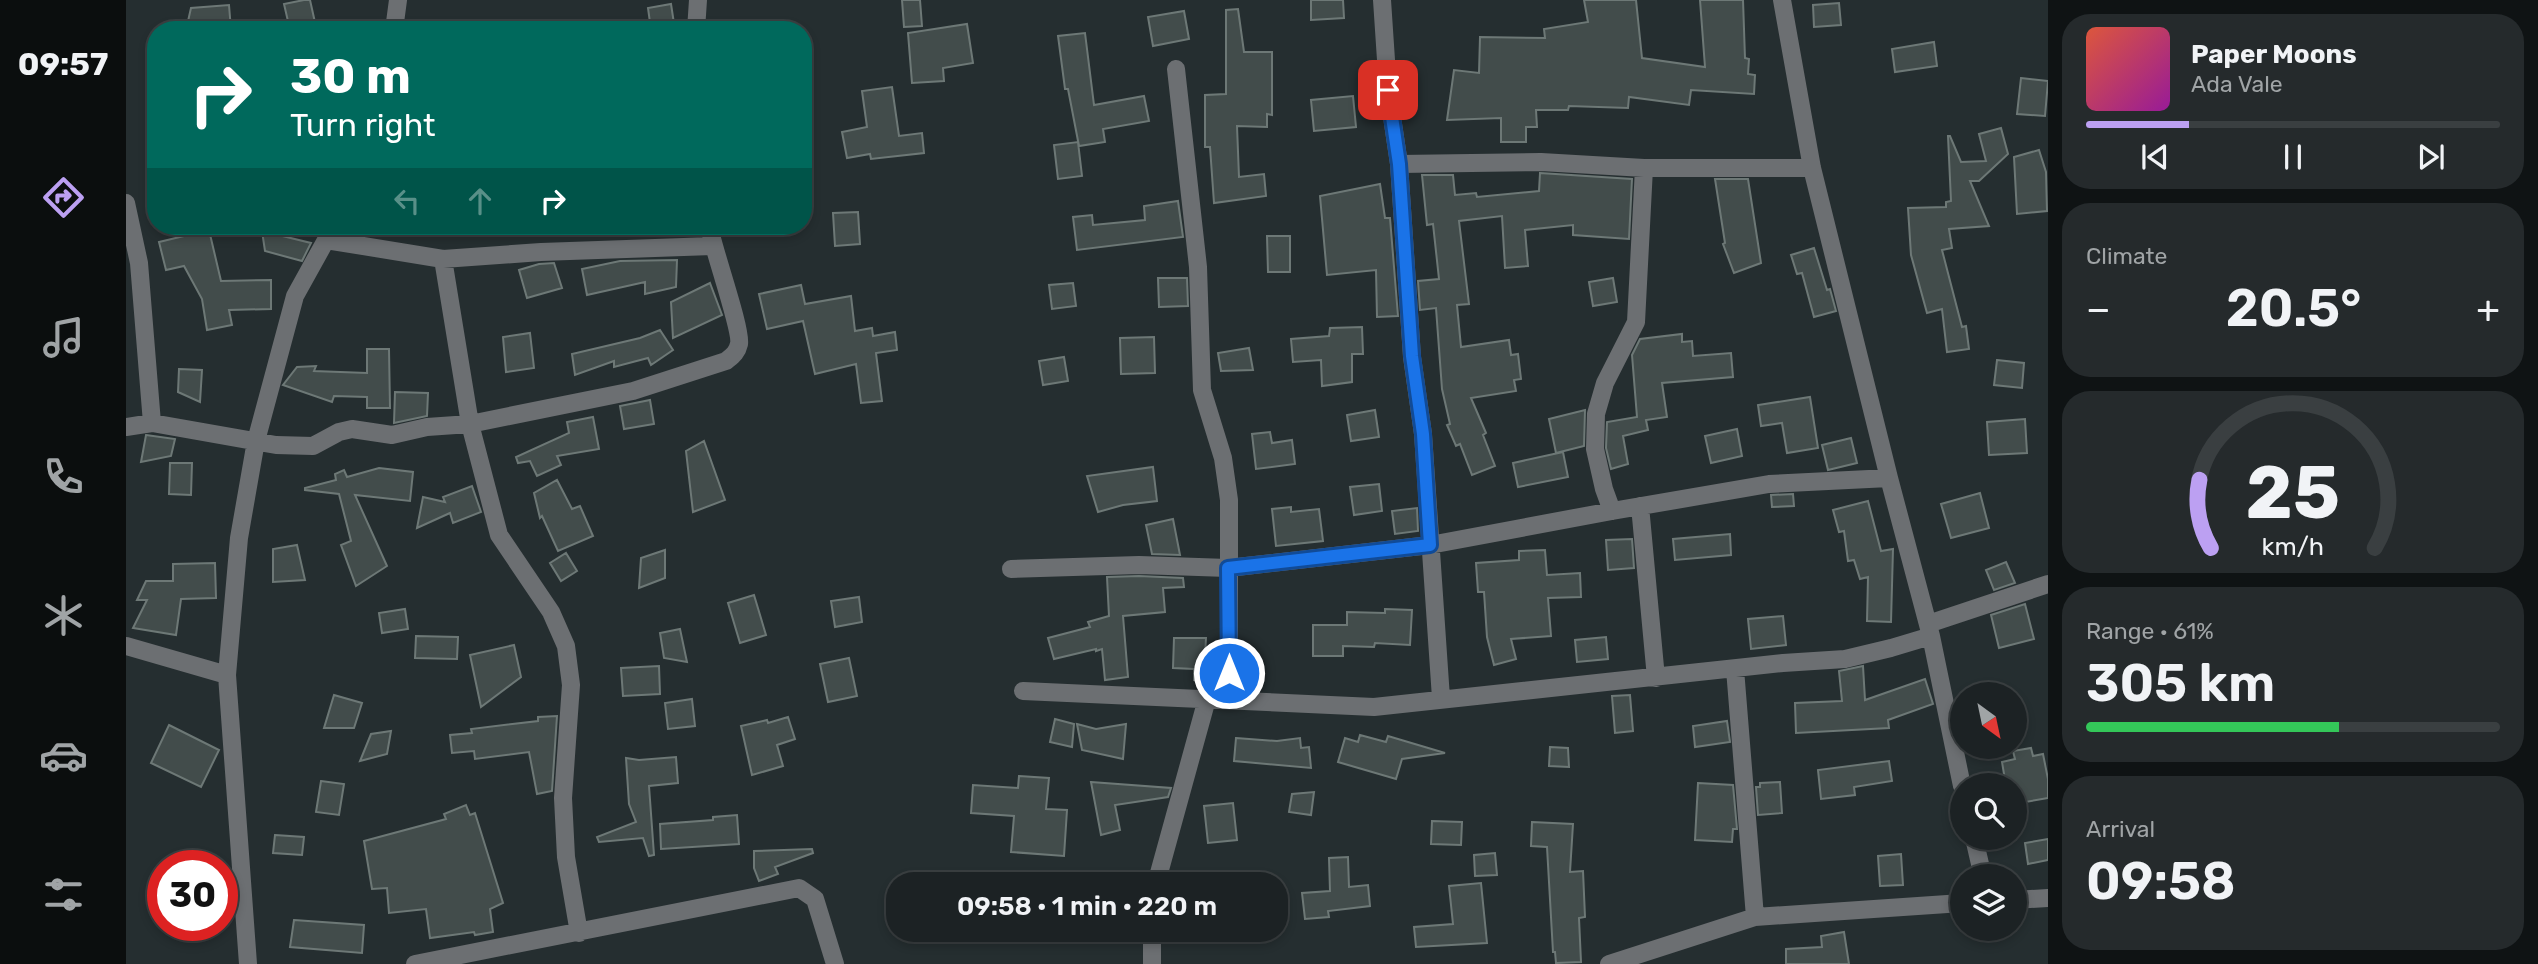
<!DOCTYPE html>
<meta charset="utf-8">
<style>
body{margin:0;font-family:Rubik,sans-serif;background:#252a2c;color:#f1f3f6;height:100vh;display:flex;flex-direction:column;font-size:26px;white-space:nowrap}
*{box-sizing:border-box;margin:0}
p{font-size:23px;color:#a0a4a6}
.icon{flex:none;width:38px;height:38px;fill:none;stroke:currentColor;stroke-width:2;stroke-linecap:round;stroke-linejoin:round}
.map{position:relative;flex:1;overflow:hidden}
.sheet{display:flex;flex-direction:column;gap:14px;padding:14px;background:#0f1314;width:490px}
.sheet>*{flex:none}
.guide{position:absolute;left:21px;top:21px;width:665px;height:214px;border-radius:28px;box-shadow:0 4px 10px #0003,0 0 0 2px #3a3f41;background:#00695c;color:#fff;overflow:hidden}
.needle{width:46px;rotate:147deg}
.fabs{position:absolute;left:1824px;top:682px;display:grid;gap:14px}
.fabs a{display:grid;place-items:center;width:77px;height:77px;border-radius:50%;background:#1c2224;box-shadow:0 4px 10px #0003,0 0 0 2px #3a3f41;font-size:35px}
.speed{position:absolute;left:21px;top:850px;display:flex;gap:14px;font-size:35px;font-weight:700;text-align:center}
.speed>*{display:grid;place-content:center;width:91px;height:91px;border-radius:50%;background:#1c2224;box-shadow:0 4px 10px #0003,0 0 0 2px #3a3f41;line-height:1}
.speed .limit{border:10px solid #d22;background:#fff;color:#111}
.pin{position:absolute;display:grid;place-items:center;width:60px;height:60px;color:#fff;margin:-30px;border-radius:14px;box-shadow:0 4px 10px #0006}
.me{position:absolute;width:77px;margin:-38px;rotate:0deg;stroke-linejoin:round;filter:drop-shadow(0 0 5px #0008)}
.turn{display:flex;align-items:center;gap:24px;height:147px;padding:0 28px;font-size:32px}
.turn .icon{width:91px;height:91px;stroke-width:2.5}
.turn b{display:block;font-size:49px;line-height:60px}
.lanes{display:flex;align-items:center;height:66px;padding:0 28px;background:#0003;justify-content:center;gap:35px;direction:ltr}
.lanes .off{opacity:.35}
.big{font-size:52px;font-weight:600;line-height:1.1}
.sheet .widget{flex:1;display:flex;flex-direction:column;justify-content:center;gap:10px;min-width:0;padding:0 24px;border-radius:28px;background:#252a2c}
.sheet .dial{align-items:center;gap:0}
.dial svg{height:182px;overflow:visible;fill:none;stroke:#3a3f41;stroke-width:7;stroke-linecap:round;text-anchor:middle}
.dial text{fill:#f1f3f6;stroke:none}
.song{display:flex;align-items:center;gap:21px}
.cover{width:84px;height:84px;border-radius:10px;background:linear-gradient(135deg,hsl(10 70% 55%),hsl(300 70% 35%))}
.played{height:7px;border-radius:4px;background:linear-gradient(90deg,#bca0f2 25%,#3a3f41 25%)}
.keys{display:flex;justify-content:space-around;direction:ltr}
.heat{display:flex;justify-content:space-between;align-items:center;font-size:38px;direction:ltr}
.charge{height:10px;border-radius:5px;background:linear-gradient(90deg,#34c759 61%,#3a3f41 0)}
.trip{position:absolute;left:760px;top:872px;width:402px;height:70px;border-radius:28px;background:#1c2224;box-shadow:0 4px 10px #0003,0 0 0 2px #3a3f41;font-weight:600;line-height:70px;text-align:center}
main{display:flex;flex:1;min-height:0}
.tabs{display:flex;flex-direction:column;width:126px;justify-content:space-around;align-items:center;background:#0b0e0e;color:#a0a4a6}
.tabs .icon{width:49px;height:49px}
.tabs .current{color:#bca0f2}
.tabs b{font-size:32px;color:#f1f3f6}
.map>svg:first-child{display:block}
</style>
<main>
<nav class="tabs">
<b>09:57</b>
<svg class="icon current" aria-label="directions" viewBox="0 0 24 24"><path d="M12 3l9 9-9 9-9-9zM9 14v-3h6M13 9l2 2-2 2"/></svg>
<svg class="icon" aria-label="music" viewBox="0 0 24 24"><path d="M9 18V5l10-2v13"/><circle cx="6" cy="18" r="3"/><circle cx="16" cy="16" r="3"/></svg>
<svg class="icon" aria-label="phone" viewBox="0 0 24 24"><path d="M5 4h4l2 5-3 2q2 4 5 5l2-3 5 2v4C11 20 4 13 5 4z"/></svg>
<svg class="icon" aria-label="climate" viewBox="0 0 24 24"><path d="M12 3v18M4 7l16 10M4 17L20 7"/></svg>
<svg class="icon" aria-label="car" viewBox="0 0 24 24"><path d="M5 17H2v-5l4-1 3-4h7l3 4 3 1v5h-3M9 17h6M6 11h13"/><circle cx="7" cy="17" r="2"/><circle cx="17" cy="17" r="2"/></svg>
<svg class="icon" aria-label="filters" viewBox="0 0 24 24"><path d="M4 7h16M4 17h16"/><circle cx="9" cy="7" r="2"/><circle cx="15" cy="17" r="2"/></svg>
</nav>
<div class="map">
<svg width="1922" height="964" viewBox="0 0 1922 964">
<rect width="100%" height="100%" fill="#252e30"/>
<path fill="#424c4b" stroke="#6d7876" stroke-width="2" d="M178,0H184L190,27L164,30L158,4Z
M776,0H794L796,26L778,27Z
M1185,0H1217L1218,18L1185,20Z
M1458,0H1510L1516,58L1579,67L1574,0H1617L1619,58L1623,59L1622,74L1629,75L1628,94L1565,90L1563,105L1503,97L1502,108L1443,106L1442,110H1410L1411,127H1400V142H1375V118L1321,120L1328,70L1353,73L1354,37L1419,38L1418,29L1462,22Z
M1713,3L1715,25L1688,27L1687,5Z
M545,4L549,30H525L522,8Z
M103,5L105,30H60L65,8Z
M1112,9L1118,52H1146V115L1141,114V127L1111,126L1113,177L1138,174L1140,196L1088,203L1084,147H1079V95L1100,94V10Z
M1058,11L1063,39L1027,46L1022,17Z
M841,24L847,63L817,68L818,81L786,83L782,33Z
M959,33L968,105L1018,96L1023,121L977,129L979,142L953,146L942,89H939L932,36Z
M1808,42L1811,66L1769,72L1766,49Z
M1895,78L1922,81L1919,116L1891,114Z
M766,87L773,136L796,133L798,153L745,159L744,154L721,158L716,132L741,127L736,91Z
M1227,96L1230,127L1188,131L1185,100Z
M1875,128L1882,154L1853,181H1844L1863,226L1823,229L1826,248L1816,250L1836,327L1840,326L1843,349L1821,352L1816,309L1801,313L1785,255L1782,208L1820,207V202L1825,201L1822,136H1824L1835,162L1860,161L1853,134Z
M952,142L956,176L932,179L928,145Z
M1913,150L1920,172L1921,211L1891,214L1888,157Z
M1414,173L1506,179L1503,239L1447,235V225L1399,230L1402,266L1379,268L1376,216L1333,221L1343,304L1331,305L1335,347L1383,340L1385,355L1392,354L1395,379L1388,380L1390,391L1345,398L1360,433L1357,435L1369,466L1346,475L1334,444L1330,446L1321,425L1324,424L1316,389L1310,308L1294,310L1292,281L1313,279L1307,224L1301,225L1296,175H1327L1329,195L1350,193L1351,197L1413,191Z
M1589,179H1622L1635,263L1608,273L1597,244L1599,243Z
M1254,184L1259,218H1264L1272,316L1251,317L1250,270L1201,275L1194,196Z
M1052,201L1057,237L951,250L947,217L966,215L967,225L1019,220L1018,206Z
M732,212L734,244L709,246L707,213Z
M83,230L95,281L145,280V309L103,310L106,325L81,330L76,299L58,266L40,270L33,242Z
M136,231L185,243L176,261L139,251Z
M1141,236H1164V272H1142Z
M1688,248L1701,290L1704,289L1710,311L1688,317L1676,273L1671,274L1665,255Z
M551,260L550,287L519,294V282L461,295L456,269L494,261Z
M428,263L436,288L401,298L393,270L413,264Z
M1032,278H1061L1062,306L1033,307Z
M1487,278L1491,302L1467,306L1463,282Z
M584,283L596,315L547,338L545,302Z
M947,283L950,306L926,309L923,285Z
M675,285L679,304L725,296L729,331L746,328L747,336L769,332L771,350L750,353L756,401L735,403L730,364L689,374L677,321L641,329L633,294Z
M1236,327L1237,354H1226V382L1196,386L1195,360L1167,362L1165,339L1203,336L1204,328Z
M534,330L547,350L525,365L522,358L488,367V361L449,375L446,354L514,338Z
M404,333L408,368L380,372L377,337Z
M1556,334V342L1566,341L1567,356L1605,353L1607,377L1536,383L1541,417L1520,420L1522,430L1497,436L1502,464L1485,469L1480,448L1481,422L1511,417L1506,355L1514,339Z
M1028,337L1029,373L995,374L994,338Z
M1123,348L1127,370L1095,371L1092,353Z
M241,349H263L264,408H241V397L208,396L206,402L157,385L171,367L190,366L188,371L241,373Z
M938,357L942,381L917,385L913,361Z
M1871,360L1898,363L1896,388L1868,385Z
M53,369L76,370L74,402L52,392Z
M269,392L302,393L301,416L268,423Z
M1684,397L1692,448L1661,453L1656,423L1635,426L1632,405Z
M524,400L528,424L498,429L494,406Z
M1249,410L1253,437L1225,441L1221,415Z
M1459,410L1458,446L1430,453L1423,419Z
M467,417L473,449L431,456L435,465L411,476L404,461L392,463L390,457L443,433L441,422Z
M1899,419L1901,453L1863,455L1861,422Z
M1611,429L1616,456L1585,463L1579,436Z
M1144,432L1146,443L1166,440L1169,464L1130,469L1126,434Z
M20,435L49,439L45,456L15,462Z
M1725,438L1731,463L1702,470L1696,445Z
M578,441L599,500L567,512L560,451Z
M1437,452L1442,477L1392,487L1387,463Z
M44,463H66L65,495L43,494Z
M1027,467L1031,501L997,505L972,512L961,476Z
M253,468L287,472L284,501L229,495L261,566L230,586L215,545L225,541L213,494L179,490V488L210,480L209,474L218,470L221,477Z
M431,480L446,509L454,506L467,536L432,551L416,516L414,518L408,493Z
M1253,484L1256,511L1228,515L1224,487Z
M346,486L355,512L327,523L324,513L291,528L297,497L319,502L317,497Z
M1854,493L1863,528L1825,538L1815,504Z
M1667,494L1668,506L1646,507L1645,495Z
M1742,501L1755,551L1767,549L1765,622L1741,621L1742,577L1734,579L1728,560L1722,561L1718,531L1713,532L1707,510Z
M1165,507V512L1193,509L1197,541L1150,546L1146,509Z
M1291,508L1292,531L1269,534L1266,511Z
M1047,519L1054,555L1026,554L1020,525Z
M1604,534L1605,555L1549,560L1547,539Z
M1506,539L1508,568L1482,570L1480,540Z
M171,545L179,580L147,582V549Z
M539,550V578L513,588L515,558Z
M1419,550L1421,575L1454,573L1455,597L1422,598L1425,636L1385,639L1390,659L1368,665L1361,637L1358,592H1352L1350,563L1393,560V551Z
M440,553L451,571L435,581L424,563Z
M1880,562L1889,583L1868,590L1860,570Z
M89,563L90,598L55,599L50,635L7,628L21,600H11L20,581H47V564Z
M1013,576L1057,578L1058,587L1037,588L1039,612L997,616L1002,677L979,680L976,649L970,651V649L928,659L922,638L964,627L962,622L983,616L981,577Z
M628,595L640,635L614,643L602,603Z
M733,597L736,622L709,627L705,601Z
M1899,604L1908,639L1873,648L1865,615Z
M279,609L282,629L256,633L253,613Z
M1259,609L1286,610L1284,645L1249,643L1248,647L1217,646V656H1187V625H1221V612L1259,613Z
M1657,616L1660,645L1625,649L1622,619Z
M554,629L561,662L538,658L534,633Z
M290,636L332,637L331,659L289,658Z
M1480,637L1482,659L1451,662L1449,640Z
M1048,638H1080L1079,657H1088V680H1068V669L1047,668Z
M388,645L395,677L355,707L344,655Z
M723,658L731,696L702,702L694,664Z
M533,666L534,694L497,696L495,668Z
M1737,666L1739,700L1799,679L1807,704L1762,720L1763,728L1670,733L1669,703L1716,701L1713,671Z
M208,695L236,703L228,728H198Z
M1504,695L1507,731L1489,733L1486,696Z
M566,699L569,726L542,729L539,703Z
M431,716L426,791L411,794L403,752L349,759L348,751L326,753L324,735L346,733L345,729L412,721V717Z
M662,717L669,739L651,745L657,766L626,775L615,726L641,720L642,723Z
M929,719L948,724L946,747L924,742Z
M1601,721L1604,742L1569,747L1567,726Z
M951,724L970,729L1000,724L997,759L956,750Z
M43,725L93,750L75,787L25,763Z
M265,731L261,754L234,761L245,734Z
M1234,735L1260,742L1262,736L1319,753L1276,759L1270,779L1212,762L1219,738L1232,742Z
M1110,738L1151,741L1174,738L1175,748L1183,747L1185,768L1108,761Z
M1424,747L1442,748L1443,767L1423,766Z
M1905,748L1907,756L1917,754L1922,779V798L1888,804V786H1880L1876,762L1889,759L1887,751Z
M550,757L552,783L523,786L528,855L523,856L517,838L473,842L471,837L510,822L503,804L500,758L513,760Z
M1763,761L1766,781L1728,787L1729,795L1695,799L1692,770Z
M893,776L923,778L920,809L941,810L938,856L885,852L888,816L845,813L847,785L892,788Z
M195,781L218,784L213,815L190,812Z
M965,782L1045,788L1042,797L989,805L994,830L975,835Z
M1654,782L1656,813L1632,815L1630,787H1634V783Z
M1572,783L1607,785L1611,829H1607L1606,842L1569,840Z
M1188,792L1185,815L1163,812L1166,794Z
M1107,803L1111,840L1082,843L1078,806Z
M340,805L344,815L349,813L377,903L364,909L367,932L349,935L348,932L304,938L300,909L263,913L261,888L246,889L238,841L320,819L318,814Z
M611,815L613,844L535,849L534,824L587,820V817Z
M1306,821L1336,822L1335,845L1305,844Z
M1406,822L1447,824L1444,872L1457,871L1459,917L1453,918L1455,962L1430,963L1429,952H1427L1421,847L1405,846Z
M149,835L178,837L176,855L147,853Z
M1922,839V860L1902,864L1899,843Z
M686,849L687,853L649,867L652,874L633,881L628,868V851Z
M1369,853L1371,875L1349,876L1348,855Z
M1775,854L1777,885L1754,886L1752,856Z
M1222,857L1223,887L1242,885L1244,906L1202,911L1203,917L1179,919L1176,893L1204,891L1203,858Z
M1355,883L1361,943L1290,947L1288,927L1327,924L1323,886Z
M168,920L238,925L236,953L164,947Z
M1718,932L1723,964H1660V949L1696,947L1695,936Z"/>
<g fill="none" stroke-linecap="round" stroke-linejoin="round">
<path stroke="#6c6f72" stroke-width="18" d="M1256,0L1262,90L1273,164L1286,357L1297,434L1315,698
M1656,0L1686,168L1763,478L1805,636L1836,786
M268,30L272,0
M570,30L572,0
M1050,69L1072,267L1076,390L1097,458L1103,500V700
M1273,164L1415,162L1518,168H1686
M0,203L13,263L26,423
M200,240L317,259L415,252L586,246
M317,259L344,424L373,535L425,612L440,646L445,685L437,798L440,857L453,933
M0,427L26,423L150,445L187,446L213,432L226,429L266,435L301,427L344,424L507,391L600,361C606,356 611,353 613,344C616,330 587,249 583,226
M1514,506L1530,678
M1486,511L1478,489L1469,449L1470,414L1479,383L1510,322L1518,168
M885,569L1013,565L1102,568L1304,545L1486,511L1643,484L1763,478
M1802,624L1922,584
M0,646L101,675
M1609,669L1629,917
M897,691L1248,707L1657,663L1719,659L1765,648L1805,636
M1848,838L1857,877
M1030,884L1081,699
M1888,900L1922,898
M122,964L101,675L113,538L130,441L169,296L200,240L205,226
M289,964L673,888L689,899L709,964
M1026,964V929
M1483,964L1629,917L1836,903"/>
</g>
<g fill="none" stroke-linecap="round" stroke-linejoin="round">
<defs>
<path id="route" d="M1103,673L1102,568L1304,545L1297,434L1286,356L1273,164L1262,90"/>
</defs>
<use href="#route" stroke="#114b97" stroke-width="18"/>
<use href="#route" stroke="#1a73e8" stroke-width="12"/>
</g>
</svg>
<div class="fabs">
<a><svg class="needle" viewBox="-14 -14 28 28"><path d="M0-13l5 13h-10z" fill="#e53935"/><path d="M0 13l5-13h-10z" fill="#a0a4a6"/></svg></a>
<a><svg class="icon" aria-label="search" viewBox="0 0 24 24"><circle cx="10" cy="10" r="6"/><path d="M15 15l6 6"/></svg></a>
<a><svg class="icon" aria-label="layers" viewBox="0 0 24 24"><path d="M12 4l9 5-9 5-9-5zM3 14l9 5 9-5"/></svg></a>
</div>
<div class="speed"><div class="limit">30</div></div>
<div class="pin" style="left:1262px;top:90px;background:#d93025"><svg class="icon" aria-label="arrive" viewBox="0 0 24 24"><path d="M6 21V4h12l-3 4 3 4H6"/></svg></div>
<svg class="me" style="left:1103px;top:673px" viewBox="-20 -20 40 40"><circle r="17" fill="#1a73e8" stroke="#fff" stroke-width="3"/><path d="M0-11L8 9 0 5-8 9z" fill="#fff"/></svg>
<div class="trip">09:58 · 1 min · 220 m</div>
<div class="guide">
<div class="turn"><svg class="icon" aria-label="right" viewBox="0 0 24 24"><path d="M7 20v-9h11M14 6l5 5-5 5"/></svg><div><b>30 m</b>Turn right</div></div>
<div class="lanes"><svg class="icon off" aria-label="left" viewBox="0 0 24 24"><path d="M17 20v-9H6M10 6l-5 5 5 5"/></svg><svg class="icon off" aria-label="ahead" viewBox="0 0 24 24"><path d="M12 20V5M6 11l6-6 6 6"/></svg><svg class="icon" aria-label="right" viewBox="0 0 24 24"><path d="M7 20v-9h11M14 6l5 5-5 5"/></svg></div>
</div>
</div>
<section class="sheet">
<div class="widget">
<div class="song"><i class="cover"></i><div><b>Paper Moons</b><p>Ada Vale</p></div></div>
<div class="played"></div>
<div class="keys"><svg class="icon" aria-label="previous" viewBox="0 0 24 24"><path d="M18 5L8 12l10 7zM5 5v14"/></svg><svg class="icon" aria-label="pause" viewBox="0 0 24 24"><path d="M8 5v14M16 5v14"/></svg><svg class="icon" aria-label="next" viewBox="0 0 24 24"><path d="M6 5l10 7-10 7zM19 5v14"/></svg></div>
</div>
<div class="widget"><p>Climate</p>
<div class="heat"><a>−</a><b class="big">20.5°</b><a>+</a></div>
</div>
<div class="widget dial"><svg viewBox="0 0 100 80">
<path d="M14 69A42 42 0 1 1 86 69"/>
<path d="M14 69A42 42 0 0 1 9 39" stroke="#bca0f2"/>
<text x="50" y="56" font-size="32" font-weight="700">25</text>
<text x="50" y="72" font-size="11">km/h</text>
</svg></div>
<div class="widget"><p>Range · 61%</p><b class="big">305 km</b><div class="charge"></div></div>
<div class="widget"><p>Arrival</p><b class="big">09:58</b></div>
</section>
</main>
